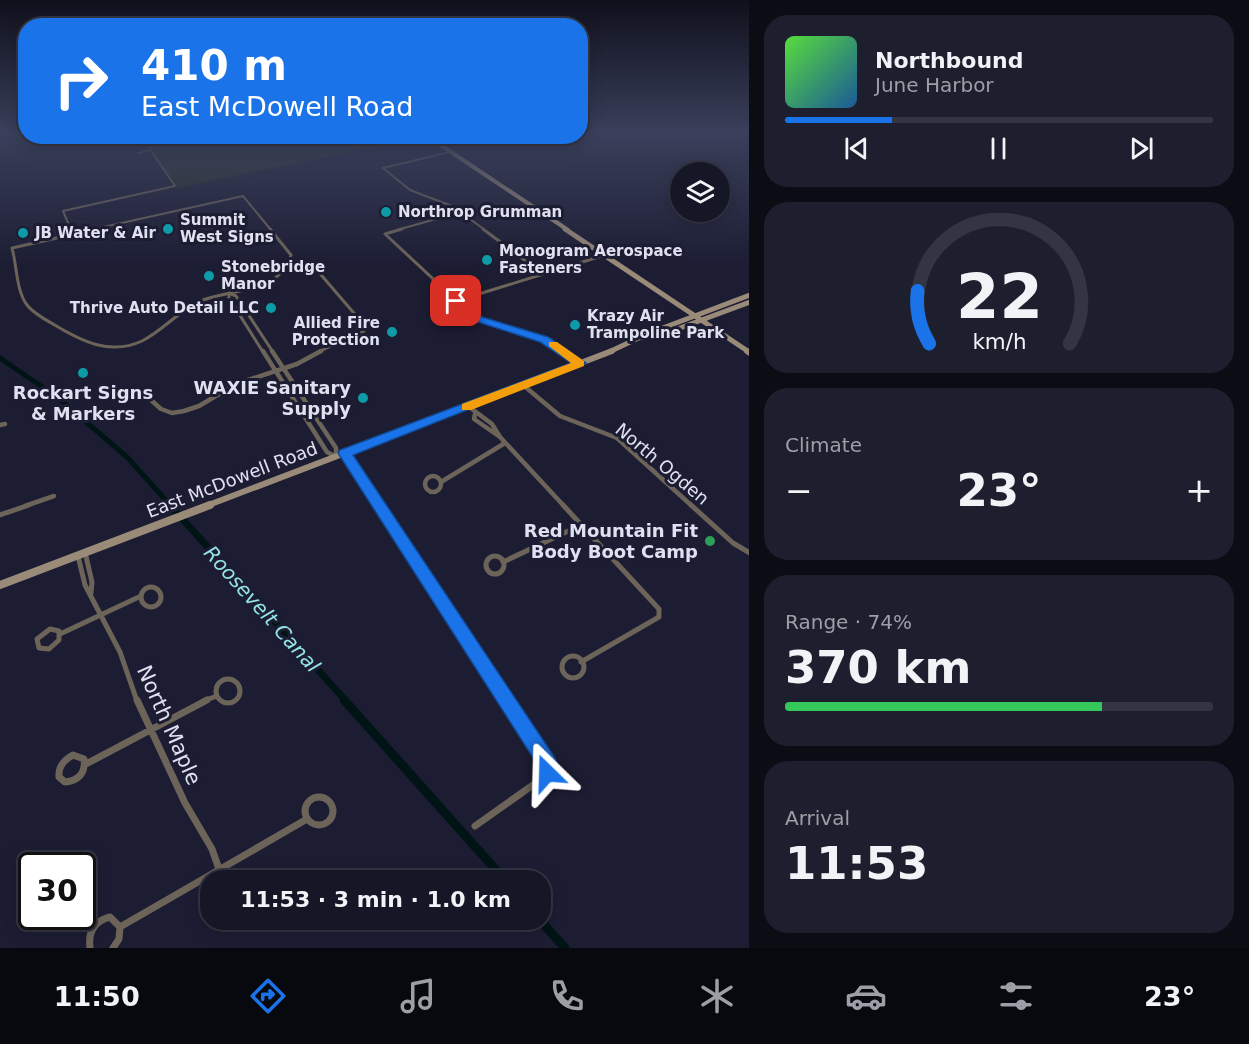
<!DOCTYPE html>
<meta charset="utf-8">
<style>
body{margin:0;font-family:"DejaVu Sans",sans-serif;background:#1e1f2e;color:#f1f3f6;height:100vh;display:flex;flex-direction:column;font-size:22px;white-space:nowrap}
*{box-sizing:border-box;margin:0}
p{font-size:20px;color:#9d9fa7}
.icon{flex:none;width:33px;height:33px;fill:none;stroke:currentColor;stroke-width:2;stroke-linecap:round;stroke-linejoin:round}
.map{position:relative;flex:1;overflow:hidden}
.details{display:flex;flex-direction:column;gap:15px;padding:15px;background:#0c0c15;width:500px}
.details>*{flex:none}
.banner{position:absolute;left:18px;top:18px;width:570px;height:126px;border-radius:24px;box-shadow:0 3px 15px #0003,0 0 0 2px #343543;background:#1a73e8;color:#fff;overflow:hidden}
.fabs{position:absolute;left:670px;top:162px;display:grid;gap:12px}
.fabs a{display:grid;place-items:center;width:60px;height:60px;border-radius:50%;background:#151626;box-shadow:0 3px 15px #0003,0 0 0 2px #343543;font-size:30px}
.speed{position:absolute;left:18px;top:852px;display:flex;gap:12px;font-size:30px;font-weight:700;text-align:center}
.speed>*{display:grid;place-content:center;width:78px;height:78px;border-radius:50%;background:#151626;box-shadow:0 3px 15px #0003,0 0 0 2px #343543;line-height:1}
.speed .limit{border:3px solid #111;border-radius:9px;background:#fff;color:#111}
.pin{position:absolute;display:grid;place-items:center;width:51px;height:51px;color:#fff;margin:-26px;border-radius:12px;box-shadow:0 3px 9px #0006}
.me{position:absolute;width:66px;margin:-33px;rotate:338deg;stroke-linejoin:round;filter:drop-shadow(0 0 4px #0008)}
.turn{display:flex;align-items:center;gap:21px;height:126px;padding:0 24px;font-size:27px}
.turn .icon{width:78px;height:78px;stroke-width:2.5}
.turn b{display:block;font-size:42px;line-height:51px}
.big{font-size:45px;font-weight:800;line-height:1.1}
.details .card{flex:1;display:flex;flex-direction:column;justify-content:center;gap:9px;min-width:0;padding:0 21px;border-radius:24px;background:#1e1f2e}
.details .dial{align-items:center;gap:0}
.dial svg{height:156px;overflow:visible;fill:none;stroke:#343543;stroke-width:7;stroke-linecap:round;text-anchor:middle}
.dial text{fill:#f1f3f6;stroke:none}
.song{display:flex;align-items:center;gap:18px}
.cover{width:72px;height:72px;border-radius:9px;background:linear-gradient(135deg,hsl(110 70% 55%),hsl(210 70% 35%))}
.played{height:6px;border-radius:3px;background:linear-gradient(90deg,#1a73e8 25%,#343543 25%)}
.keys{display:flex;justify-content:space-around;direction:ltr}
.heat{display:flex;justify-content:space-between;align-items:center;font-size:33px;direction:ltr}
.charge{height:9px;border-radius:4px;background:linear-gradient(90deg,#34c759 74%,#343543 0)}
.trip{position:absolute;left:200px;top:870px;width:351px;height:60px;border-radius:24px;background:#151626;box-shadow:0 3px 15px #0003,0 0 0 2px #343543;font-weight:800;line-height:60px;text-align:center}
.tab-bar{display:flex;height:96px;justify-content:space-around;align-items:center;background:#08090f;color:#9d9fa7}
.tab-bar .icon{width:42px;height:42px}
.tab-bar .active{color:#1a73e8}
.tab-bar b{font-size:27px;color:#f1f3f6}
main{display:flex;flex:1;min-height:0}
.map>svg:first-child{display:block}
</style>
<main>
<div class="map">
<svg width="750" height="948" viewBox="0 0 750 948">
<rect width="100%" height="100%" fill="#1c1d33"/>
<path fill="#2a3223" d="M141,137H423L177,188Z"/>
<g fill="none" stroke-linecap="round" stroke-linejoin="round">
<path stroke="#011415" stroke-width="5" d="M0,358L57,397L128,458L171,506"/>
<path stroke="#011415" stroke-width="7" d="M170,505L346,701"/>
<path stroke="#011415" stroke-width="9" d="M344,700L505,880
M540,920L565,948"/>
<path stroke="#6d6459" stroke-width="2" d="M454,151L383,168L410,190L452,206L485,230
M138,153L151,150
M71,230L63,211L175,186L141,136
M90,230L243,196L271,230
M397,230L461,212"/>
<path stroke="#6d6459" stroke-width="3" d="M70,229L72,234
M97,229L12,248C17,266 16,290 27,305C33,313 44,319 53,324C81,341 110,356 142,341C164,330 180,309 203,300C232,289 282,292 291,255L270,229
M402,229L385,234L474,317L544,339L564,352
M483,229L543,274
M291,264L316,269L365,326L364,331L318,352
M456,301L605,255
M263,352L229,298V293L236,296L273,352"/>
<path stroke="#6d6459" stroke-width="4.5" d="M263,351L327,452L336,457V448L272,351
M561,351L580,363
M523,385L560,416L617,438L692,506
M142,392L161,409L172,413L184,411L199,406L236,384L297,364L321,351
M468,406L492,424L500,437L474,419L475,414
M0,425L5,424
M500,437L564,506
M345,453L380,506
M425 484a8 8 0 1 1 16 0a8 8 0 1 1-16 0Z
M441,482L505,443
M25,506L54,496"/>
<path stroke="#6d6459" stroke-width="5" d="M379,505L507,701
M563,505L659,609V617L581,662
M691,505L733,543L750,553
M0,515L29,505
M85,552L92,582L91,593
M78,556L85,585L120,652L137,701
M486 565a9 9 0 1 1 18 0a9 9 0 1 1-18 0Z
M503,562L581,525
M141 597a10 10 0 1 1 20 0a10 10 0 1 1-20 0Z
M50,629L59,631V640L49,649L39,648L37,639Z
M60,634L141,596
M562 667a11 11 0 1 1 22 0a11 11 0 1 1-22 0Z
M216 691a12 12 0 1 1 24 0a12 12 0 1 1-24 0Z
M203,701L217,696"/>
<path stroke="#6d6459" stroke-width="7" d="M137,700L185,803L212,849L219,869
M73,755L84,759C86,773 78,781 65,782L59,777C58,766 64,760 73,755Z
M86,764L207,700
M305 811a14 14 0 1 1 28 0a14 14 0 1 1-28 0Z
M475,826L540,780L547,773L549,765L506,700
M120,927L307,819
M90,948C88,932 94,921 110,917L120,927L119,939L113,948"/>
<path stroke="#9a8b79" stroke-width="4" d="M427,136L568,230"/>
<path stroke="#9a8b79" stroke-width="5" d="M565,229L749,352
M642,338L664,334L750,302
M609,352L647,334L750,295"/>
<path stroke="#9a8b79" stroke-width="6" d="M747,351L750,353
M206,506L612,351"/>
<path stroke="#9a8b79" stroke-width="8" d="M0,585L210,505"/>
</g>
<linearGradient id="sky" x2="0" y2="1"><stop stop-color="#0f101c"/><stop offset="0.5" stop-color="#3a405b"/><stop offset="1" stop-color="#3a405b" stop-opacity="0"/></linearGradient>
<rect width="750" height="266" fill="url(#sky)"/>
<path fill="#1a73e8" stroke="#114b97" stroke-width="1.5" d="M456,298L482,317L548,337L586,363L353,455L555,758C559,766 557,772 554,780L547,783L540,780L539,767L338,453L340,450L571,363L540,342L475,321L453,303L451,301Z"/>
<path fill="#f59e0b" d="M549,342H557L584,361V366L471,410H462V404L571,363L549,346Z"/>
<g fill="#0f9aa8" stroke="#1c1d33" stroke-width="2">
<circle cx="386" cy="212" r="6"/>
<circle cx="168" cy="229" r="6"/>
<circle cx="23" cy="233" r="6"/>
<circle cx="487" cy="260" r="6"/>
<circle cx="209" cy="276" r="6"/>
<circle cx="271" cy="308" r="6"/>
<circle cx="575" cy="325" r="6"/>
<circle cx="392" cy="332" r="6"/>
<circle cx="83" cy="373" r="6"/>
<circle cx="363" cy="398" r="6"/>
</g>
<circle fill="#2e9e5b" stroke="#1c1d33" stroke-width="2" cx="710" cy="541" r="6"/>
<g text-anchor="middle" stroke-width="6" stroke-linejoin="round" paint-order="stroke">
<g font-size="15" font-weight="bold" fill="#dfe1f1" stroke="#1c1d33" text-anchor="start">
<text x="398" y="217">Northrop Grumman</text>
<text x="180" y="225">Summit<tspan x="180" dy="17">West Signs</tspan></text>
<text x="35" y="238">JB Water &amp; Air</text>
<text x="499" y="256">Monogram Aerospace<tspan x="499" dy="17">Fasteners</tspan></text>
<text x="221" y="272">Stonebridge<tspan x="221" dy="17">Manor</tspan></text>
<text x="259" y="313" text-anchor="end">Thrive Auto Detail LLC</text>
<text x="587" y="321">Krazy Air<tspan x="587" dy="17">Trampoline Park</tspan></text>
<text x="380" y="328" text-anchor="end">Allied Fire<tspan x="380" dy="17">Protection</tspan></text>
</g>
<g font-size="18" font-weight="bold" fill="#dfe1f1" stroke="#1c1d33" text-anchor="end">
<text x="351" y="394">WAXIE Sanitary<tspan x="351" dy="21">Supply</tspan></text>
<text x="83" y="399" text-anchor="middle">Rockart Signs<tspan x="83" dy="21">&amp; Markers</tspan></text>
<text x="698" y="537">Red Mountain Fit<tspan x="698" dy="21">Body Boot Camp</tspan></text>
</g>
<g font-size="18" fill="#dfe1f1" stroke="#1c1d33">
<text transform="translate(662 464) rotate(40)" y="6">North Ogden</text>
<text transform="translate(232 480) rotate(-21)" y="6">East McDowell Road</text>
</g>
<g font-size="20" font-style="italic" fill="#95e4e5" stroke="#1c1d33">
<text transform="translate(262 609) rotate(48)" y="7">Roosevelt Canal</text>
</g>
<g font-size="21" fill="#dfe1f1" stroke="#1c1d33">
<text transform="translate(169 725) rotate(66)" y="7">North Maple</text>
</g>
</g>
</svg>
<div class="fabs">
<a><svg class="icon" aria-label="layers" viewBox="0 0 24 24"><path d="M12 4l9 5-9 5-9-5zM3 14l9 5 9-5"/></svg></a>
</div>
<div class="speed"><div class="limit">30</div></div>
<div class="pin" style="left:456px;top:301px;background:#d93025"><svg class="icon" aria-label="arrive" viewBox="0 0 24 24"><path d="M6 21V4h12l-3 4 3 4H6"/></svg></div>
<svg class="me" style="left:547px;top:773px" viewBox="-20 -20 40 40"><path d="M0-17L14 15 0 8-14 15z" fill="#1a73e8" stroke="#fff" stroke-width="4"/></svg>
<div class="trip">11:53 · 3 min · 1.0 km</div>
<div class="banner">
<div class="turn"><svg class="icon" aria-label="right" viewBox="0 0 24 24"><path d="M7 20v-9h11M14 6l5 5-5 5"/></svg><div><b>410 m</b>East McDowell Road</div></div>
</div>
</div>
<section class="details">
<div class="card">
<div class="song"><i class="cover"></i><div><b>Northbound</b><p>June Harbor</p></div></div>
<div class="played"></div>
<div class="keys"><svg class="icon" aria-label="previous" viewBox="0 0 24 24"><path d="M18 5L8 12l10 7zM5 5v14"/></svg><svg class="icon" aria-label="pause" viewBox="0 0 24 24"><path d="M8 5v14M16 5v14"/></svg><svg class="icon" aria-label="next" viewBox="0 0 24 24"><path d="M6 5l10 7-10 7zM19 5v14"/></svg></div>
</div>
<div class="card dial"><svg viewBox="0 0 100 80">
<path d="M14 69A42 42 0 1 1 86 69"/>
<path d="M14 69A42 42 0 0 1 8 42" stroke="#1a73e8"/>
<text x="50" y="56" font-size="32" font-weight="700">22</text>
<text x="50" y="72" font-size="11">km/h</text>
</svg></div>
<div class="card"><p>Climate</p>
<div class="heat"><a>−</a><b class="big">23°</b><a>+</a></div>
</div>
<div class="card"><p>Range · 74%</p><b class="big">370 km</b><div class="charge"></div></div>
<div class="card"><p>Arrival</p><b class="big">11:53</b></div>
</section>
</main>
<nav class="tab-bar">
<b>11:50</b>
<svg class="icon active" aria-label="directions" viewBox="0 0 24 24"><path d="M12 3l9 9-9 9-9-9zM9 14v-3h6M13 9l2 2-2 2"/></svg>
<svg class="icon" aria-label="music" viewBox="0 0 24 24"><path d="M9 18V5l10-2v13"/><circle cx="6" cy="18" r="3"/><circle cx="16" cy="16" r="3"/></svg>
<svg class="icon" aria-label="phone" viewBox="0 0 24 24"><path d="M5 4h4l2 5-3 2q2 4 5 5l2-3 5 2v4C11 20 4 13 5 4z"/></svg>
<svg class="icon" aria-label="climate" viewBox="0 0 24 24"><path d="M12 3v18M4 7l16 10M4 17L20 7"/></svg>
<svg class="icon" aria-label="car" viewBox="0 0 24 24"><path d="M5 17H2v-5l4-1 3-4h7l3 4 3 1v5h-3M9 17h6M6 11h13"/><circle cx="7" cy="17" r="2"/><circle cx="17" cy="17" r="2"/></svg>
<svg class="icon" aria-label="filters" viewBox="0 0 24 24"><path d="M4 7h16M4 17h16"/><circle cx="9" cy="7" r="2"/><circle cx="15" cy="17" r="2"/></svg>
<b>23°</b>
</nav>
